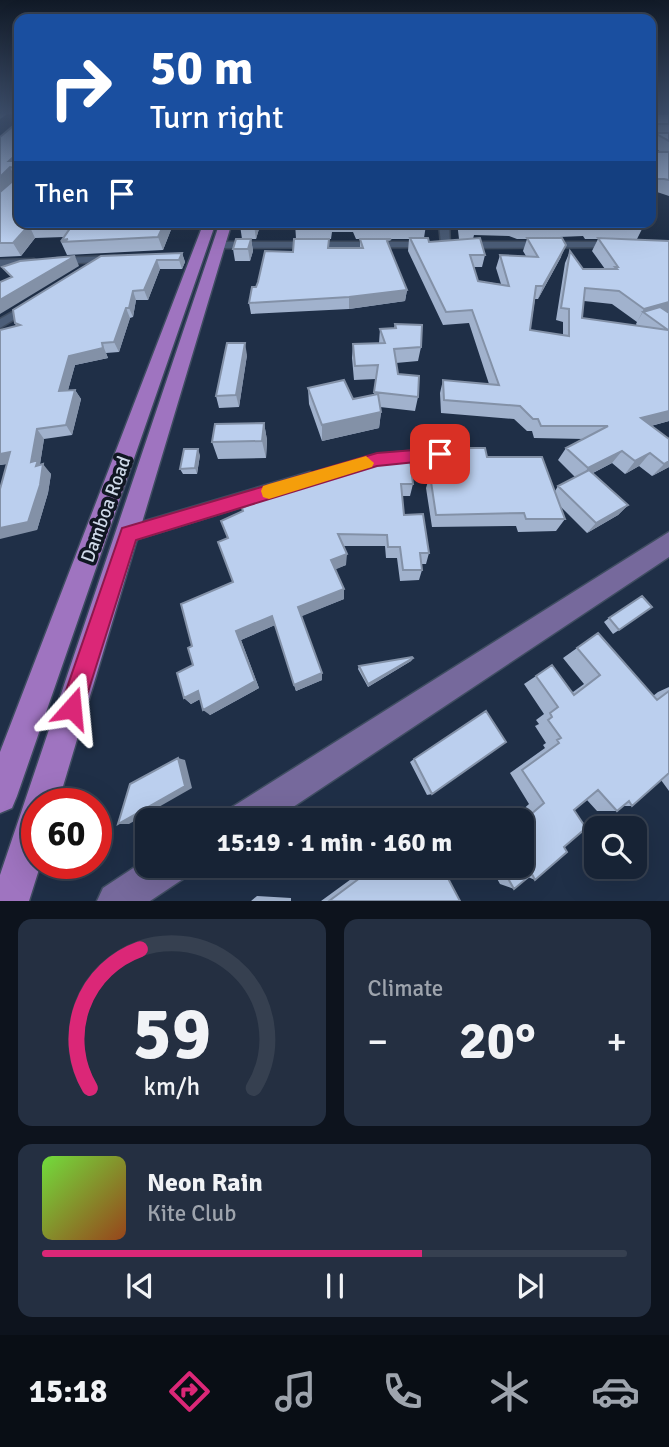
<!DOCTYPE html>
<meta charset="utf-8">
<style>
body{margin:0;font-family:Signika,sans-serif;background:#242f41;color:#f1f3f6;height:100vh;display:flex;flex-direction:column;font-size:26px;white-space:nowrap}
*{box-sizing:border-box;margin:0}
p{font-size:23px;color:#9ea4ad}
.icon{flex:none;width:38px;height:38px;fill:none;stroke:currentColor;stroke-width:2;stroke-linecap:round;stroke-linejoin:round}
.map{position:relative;height:901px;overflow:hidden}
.drawer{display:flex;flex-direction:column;gap:18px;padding:18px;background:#0d131d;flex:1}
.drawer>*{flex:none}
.top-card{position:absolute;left:14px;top:14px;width:642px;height:214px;border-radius:14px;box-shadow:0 7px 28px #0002,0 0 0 2px #364050;background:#1a4fa0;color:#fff;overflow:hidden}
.tools{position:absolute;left:584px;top:816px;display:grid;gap:14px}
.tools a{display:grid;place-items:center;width:63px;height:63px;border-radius:14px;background:#172335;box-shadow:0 7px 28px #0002,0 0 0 2px #364050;font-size:35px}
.speed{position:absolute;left:21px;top:788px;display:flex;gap:14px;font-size:35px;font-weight:700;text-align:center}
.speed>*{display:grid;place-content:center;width:91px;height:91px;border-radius:50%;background:#172335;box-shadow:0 7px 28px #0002,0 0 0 2px #364050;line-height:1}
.speed .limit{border:10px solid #d22;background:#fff;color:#111}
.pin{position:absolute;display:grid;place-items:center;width:60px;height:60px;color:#fff;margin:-30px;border-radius:14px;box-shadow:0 4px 10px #0006}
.me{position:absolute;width:77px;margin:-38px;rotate:18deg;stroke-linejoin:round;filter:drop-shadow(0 0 5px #0008)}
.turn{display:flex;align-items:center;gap:24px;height:147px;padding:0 21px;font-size:32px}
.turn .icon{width:91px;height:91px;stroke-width:2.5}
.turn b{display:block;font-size:49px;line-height:60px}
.then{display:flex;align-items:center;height:66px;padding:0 21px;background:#0003;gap:14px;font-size:26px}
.big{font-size:52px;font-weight:700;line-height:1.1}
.drawer .card{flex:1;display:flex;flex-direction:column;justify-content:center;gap:10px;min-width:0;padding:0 24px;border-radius:14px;background:#242f41}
.drawer .dial{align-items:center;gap:0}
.dial svg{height:182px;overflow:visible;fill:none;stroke:#364050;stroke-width:7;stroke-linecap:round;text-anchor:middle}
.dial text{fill:#f1f3f6;stroke:none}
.song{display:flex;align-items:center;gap:21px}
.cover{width:84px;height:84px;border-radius:10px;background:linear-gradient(135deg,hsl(100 70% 55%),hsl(20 70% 35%))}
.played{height:7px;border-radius:4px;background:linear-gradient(90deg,#db2777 65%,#364050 65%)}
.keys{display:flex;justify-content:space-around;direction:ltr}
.heat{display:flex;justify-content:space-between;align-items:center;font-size:38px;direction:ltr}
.drawer .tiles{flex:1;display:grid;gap:18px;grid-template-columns:1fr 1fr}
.card:last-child{grid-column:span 2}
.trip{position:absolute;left:135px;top:808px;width:399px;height:70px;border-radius:14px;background:#172335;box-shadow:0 7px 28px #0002,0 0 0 2px #364050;font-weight:700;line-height:70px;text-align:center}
.menu{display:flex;height:112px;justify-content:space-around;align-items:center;background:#090e15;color:#9ea4ad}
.menu .icon{width:49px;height:49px}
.menu .current{color:#db2777}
.menu b{font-size:32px;color:#f1f3f6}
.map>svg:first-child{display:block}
</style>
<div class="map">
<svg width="669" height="901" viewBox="0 0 669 901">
<rect width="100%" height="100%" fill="#1f2f47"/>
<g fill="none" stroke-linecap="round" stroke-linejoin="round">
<defs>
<path id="street" d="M439,222H449L450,247L441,245Z
M427,242L432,245L431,247L220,248L215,245L220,242Z
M616,242L620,243V247L460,248L455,245L460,242Z
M115,256L120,259L119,261L57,264L52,261L57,258Z
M0,260L34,259L39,262L34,265L0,266Z
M32,301L38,304L36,306L0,328V319Z
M440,448L446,450L448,454L446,458L440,460L389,465L383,463L381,459L383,455L389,453Z
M310,472L316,474L318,479L316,484L128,542L122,540L119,534L122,528L128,526Z"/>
<path id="secondary" d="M669,532V557L272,821H224L229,809Z
M147,859V866H188L183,879L150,901H97L103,888Z"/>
<path id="primary" d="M204,222H216L17,796L12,808L0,813V752Z
M220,222H232L58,803H37V863H41L29,901H0V875Z"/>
</defs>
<use href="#street" stroke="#3f4d61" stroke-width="3"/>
<use href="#secondary" stroke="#3f4d61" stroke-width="3"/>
<use href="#primary" stroke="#3f4d61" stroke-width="3"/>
<use href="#street" fill="#4c5e79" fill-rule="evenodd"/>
<use href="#secondary" fill="#76699c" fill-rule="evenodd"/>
<use href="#primary" fill="#9f74c0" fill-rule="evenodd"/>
</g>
<path fill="#a1b2cd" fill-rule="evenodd" d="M651,114H669V196L657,192H651V152H661L651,146Z
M19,121V222H174L163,250L67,255L61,242L63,241L62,240L64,237L35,238L21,256L0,257V137Z
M241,222H291H261L256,239H242L240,225Z
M295,222H425L426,225L424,238L429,242L467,239H459L457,222H642L644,225L637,239L669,313V421L651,426L669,439V467L652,476L639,466L625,474L612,463L593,473L628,505L618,515L587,533L560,506L565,519L556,531L518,532L516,526L432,527L426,488L430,475H442L439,462L443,448L487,457L555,491L558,486L575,477L558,460L566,448L584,439L534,438L532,431H527L514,419L441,413L440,393L443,380L489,384L469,323L443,325L408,251L409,239H356L353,232H332L331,239H296ZM474,235L509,236L517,239H527L523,251L526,256L500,255L496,268L501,284L478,281L474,267H482L485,255L473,239ZM583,236L585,239H598L592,251L605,269H583L570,251L565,263L556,320L563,322V335L530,330L535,299H538L561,257L536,238ZM584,301L612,304L637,322L636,324L637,326L582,318Z
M251,239L253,251L250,261H235L233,249Z
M329,239V248H360V239L390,249L407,290L405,301L349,309L251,314L249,303L293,252Z
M182,253L185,262L182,269H160L148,300H136L133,317L130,318L119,352L106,353L108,358L75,365L68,390H75L81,399L72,435L44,439L40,464L51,474L48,493L37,530L7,464L0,465V330L16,326L15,323L101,256Z
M395,324L421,347L418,361L396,363L398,374L418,397L415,411L380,407L381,412L379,428L322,441L309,404L308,388L353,399L374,395L376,379L354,380L352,358L353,344L379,343L380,329L394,328Z
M247,355L239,407L219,408L216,396Z
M264,423L267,440L266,458L218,459L212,442Z
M200,455L197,474H183L180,469Z
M289,483L413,484L410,496H402L404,515L429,553L426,564H421L422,570L419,580L400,581L397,558H386L385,546H343L346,565L335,569L344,599L301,616L322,680L296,691L275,625L241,640L259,688L210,715L200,699L191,704L184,698L193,665L192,646L233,582L228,538L243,511L289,488Z
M609,618L619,630L613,634L604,622Z
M598,633L653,696L658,692L669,687V791L661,780L632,806H622L617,811H597L587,800L574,810L564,847L535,880L528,877L514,889L500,884L490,866H522V821H510L529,804L510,773L545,748L543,745L546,743L535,726L539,724L536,720L544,714L524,684L536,676L573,692L584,684L563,658Z
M413,658L411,661L368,687L358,669L359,666Z
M414,759L432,794L427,795L410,762Z
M487,815H499L503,821H480Z
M369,866H446L443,869L460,901H321Z
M257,896L291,898V901H251Z"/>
<path fill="#8391a7" d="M0,114H7L0,119Z
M19,152V169L9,161Z
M10,167L16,179L0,196V177Z
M165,222H174L163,250L158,237Z
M255,222H261L256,239L254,225Z
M29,225L35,238L21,256L13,243Z
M251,239L253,251L250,261L248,249Z
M566,245L561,257L538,299L543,286Z
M182,253L185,262L182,269L179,260Z
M75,256L79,266L0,314V300Z
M157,260L160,269L148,300L144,290Z
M407,290L405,301L349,309V297Z
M133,291L136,300L133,317L129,308Z
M669,302V312L651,317L643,312L637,322L644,309Z
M126,308L130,318L119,352L114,342Z
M102,343L108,358L75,365L65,401L59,391L69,356Z
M245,343L247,355L239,407L236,395Z
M75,390L81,399L72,435L66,425Z
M669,411V421L632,431L641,418Z
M381,412L379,428L322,441V425Z
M264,423L267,440L266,458L262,441Z
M37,429L44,439L40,464L43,467V464L51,474L48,493L37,530L0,539V528L31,462Z
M198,449L200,455L197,474L195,468Z
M622,451L612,463L579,480L588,468Z
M10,452L18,462L0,465V454Z
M650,453L639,466L625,474L635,461Z
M669,461V467L652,476L664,464Z
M628,505L618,515L587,533L596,523Z
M347,554L346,565L332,571L331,560Z
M344,589V599L300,617L298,607Z
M272,616L275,625L241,640L259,688L210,715L203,710L236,631Z
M413,658L411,661L368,687V684Z
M322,673V680L296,691L294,685Z
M198,691L204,697L191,704L184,698Z
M178,758L185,760L192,788L129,824H118Z"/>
<path fill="#bbcfee" stroke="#8391a7" stroke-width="2" d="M651,114H669V124H655L657,133H669V141L651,131Z
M19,121V152L9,161H19V222H165L158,237L61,242L68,239L62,240L73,224L29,225L13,243H0V192L15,179V168L10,167L0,177V137Z
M651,152H669V180L664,179H651Z
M241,222H255L254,225H240Z
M295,222H331V225H295Z
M355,222H425L426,225H356Z
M462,222H475L476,225H462Z
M515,222H579L521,225Z
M589,222H642L644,225H591Z
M410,238H428L429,242L480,238L485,255H470L478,281L509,286L500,255L538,257L527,238H562L566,245L543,286H536L530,330L569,336V309L561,308L570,251L583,269H617L615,267H618L598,238L669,241V302L644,309L619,291L585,288L582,318L668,330L643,312L660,307L669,313V411L641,418L669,439V461L664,464L650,453L635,461L622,451L588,468L566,448L608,426H541L538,419H533L520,406L444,400L443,380L499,385L472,310L446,312Z
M236,239H251L248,249H233Z
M294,239H329L328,248H363L360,239H391L387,241L407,290L349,297L249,303L252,287H256L258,282L265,251L293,252Z
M182,253L179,260H157L144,290L133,291L129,308H126L114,342L102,343L103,348L69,356L59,391L75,390L66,425L37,429L31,462L38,460L36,466L43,464L40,485L28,522L0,528V489L10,452L0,454V330L20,325L15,323L13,310L101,256Z
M75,256L0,300V282L12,277L2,267L20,261Z
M395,324L422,325L421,347L394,349L398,374L419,376L418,397L374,392L378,365L355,366L353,344L385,343L380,329L396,328Z
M227,343H245L236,395L216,396Z
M344,380L353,399L378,394L381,412L322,425L308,388Z
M264,423L262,441L212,442L215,424Z
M443,448H485L487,457H542L565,519H526L524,513L436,515L430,475H449Z
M184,449H198L195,468L180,469Z
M409,452L413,484H401L404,515L423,514L429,553H420L422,570H403L400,547H388L387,535L338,534L347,554L331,560L344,589L298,607L322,673L294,685L272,616L236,631L255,681L203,710L198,691L184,698L177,673L193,665L188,648L192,646L181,604L233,582L218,542L228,538L221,521L243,511L242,508L291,487L289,483L379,456Z
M589,470L628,505L596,523L558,486Z
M642,596L652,607L619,630L609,618Z
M598,633L657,700L669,691V773L632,806L629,801L617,811L598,790L574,810L586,828L564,847L567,852L535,880L532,874L514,889L501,866H522V822L544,803L522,770L559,743L557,740L561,738L548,720L552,717L550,713L558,707L536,676L552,665L574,695L600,675L577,648Z
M412,657L413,658L368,684L359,666Z
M486,711L506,742L432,794L414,759Z
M178,758L185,786L118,824L130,784Z
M499,815L503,821H491Z
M376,866H446L443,869L460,901H329Z"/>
<linearGradient id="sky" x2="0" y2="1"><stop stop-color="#111a27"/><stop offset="0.47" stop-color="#3c4d69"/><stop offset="1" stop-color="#3c4d69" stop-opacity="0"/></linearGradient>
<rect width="669" height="240" fill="url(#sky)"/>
<path fill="#db2777" stroke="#8e194d" stroke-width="2" d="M440,448L445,450L448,454L445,459L377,466L136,540L83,708L80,716L72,719L63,716L60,708L122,528L377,453Z"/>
<path fill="#f59e0b" d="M366,456L374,463L372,467L269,499L263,497L261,491L263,486L269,484Z"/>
<g text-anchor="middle" stroke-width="7" stroke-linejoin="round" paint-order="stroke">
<g font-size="19" fill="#ced9e8" stroke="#101722">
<text transform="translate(105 509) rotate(-70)" y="7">Damboa Road</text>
</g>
</g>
</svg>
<div class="tools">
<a><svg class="icon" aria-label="search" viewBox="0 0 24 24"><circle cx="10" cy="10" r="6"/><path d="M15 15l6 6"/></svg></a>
</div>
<div class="speed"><div class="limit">60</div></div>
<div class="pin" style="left:440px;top:454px;background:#d93025"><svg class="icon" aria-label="arrive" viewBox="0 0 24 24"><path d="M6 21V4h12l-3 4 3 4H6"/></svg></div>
<svg class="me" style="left:72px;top:708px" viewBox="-20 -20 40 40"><path d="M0-17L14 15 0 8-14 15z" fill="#db2777" stroke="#fff" stroke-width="4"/></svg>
<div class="trip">15:19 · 1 min · 160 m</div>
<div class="top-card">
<div class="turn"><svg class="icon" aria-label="right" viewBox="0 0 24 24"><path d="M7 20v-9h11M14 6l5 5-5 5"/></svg><div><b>50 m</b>Turn right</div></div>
<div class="then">Then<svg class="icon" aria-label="arrive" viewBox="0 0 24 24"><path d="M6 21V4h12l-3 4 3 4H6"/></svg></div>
</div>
</div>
<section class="drawer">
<div class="tiles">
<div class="card dial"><svg viewBox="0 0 100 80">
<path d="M14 69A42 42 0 1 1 86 69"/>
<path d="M14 69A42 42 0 0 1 36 8" stroke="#db2777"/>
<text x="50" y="56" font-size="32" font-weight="700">59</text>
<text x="50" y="72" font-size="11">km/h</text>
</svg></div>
<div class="card"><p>Climate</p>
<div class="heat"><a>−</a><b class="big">20°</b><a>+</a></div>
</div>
<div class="card">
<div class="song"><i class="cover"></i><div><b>Neon Rain</b><p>Kite Club</p></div></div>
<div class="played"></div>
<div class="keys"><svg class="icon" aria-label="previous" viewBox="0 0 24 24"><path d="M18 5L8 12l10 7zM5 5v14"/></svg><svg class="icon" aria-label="pause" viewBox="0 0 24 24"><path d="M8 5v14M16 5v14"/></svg><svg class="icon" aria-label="next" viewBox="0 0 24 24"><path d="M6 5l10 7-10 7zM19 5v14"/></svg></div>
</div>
</div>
</section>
<nav class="menu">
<b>15:18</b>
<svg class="icon current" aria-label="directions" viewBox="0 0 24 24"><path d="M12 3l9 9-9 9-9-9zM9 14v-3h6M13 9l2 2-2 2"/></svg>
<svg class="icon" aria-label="music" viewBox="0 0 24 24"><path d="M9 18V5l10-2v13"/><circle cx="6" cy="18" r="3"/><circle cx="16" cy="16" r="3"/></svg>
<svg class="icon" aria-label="phone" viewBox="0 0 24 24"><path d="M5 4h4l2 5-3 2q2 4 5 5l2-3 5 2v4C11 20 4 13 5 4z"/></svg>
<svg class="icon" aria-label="climate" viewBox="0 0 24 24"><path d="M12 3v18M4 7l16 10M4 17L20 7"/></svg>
<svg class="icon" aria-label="car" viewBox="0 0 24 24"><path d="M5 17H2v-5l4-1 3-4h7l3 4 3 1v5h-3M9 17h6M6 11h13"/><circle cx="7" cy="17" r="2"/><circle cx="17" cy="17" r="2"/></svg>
</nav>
